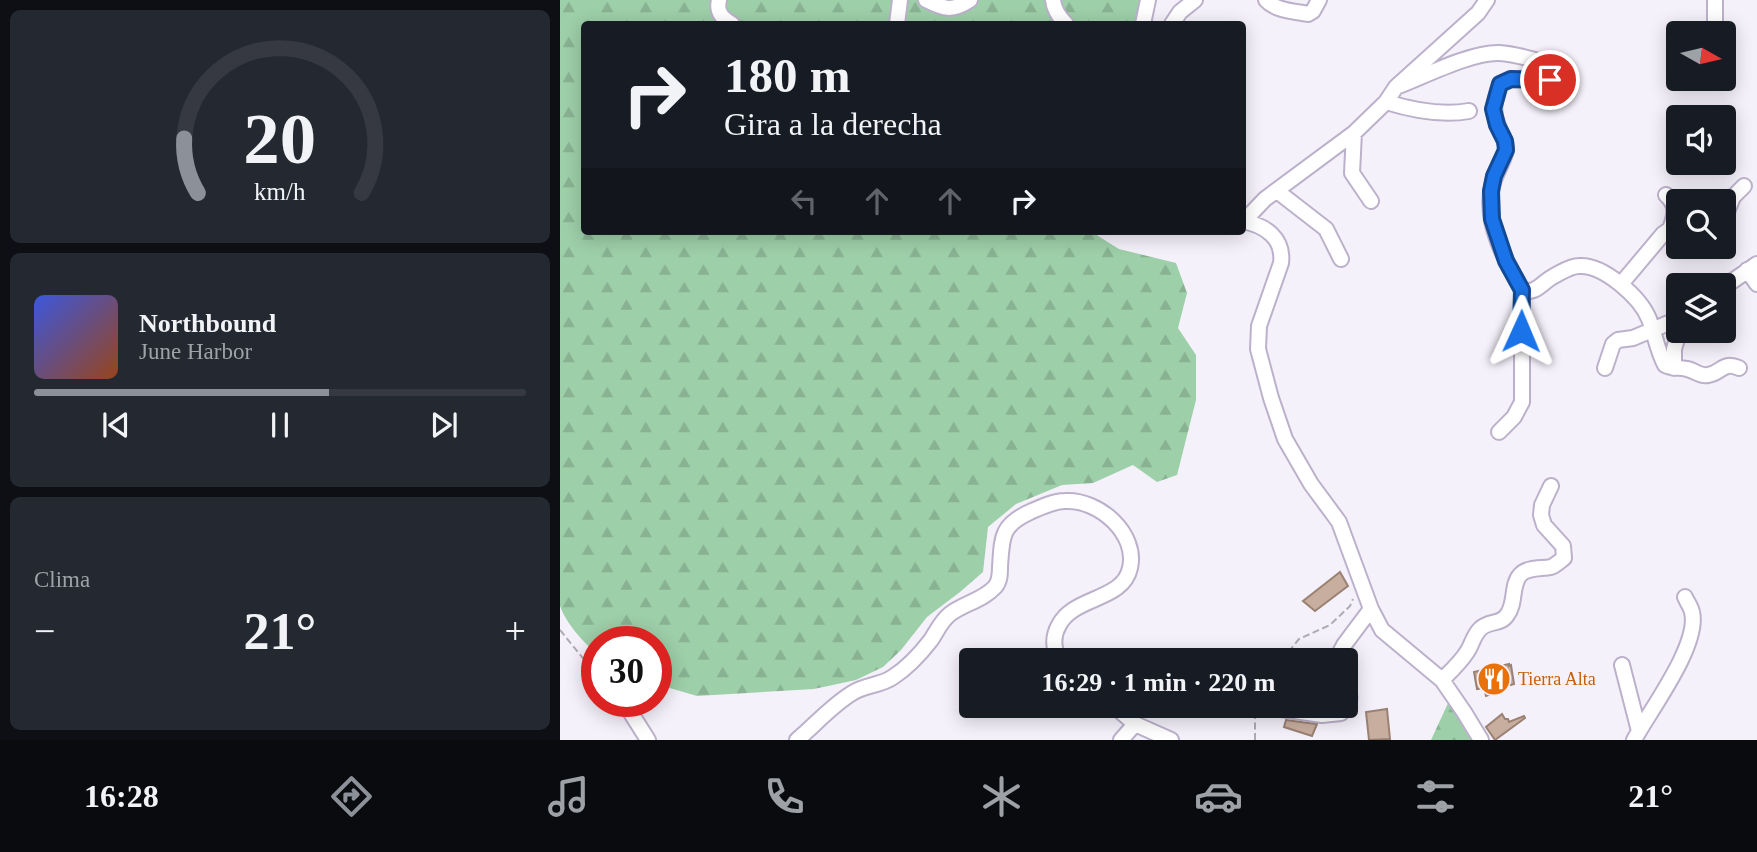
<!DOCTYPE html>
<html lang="es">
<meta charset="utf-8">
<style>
body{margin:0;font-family:"Times New Roman",serif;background:#242831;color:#f1f3f6;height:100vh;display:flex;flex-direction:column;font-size:26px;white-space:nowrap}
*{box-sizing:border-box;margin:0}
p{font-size:23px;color:#9ea1a6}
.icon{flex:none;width:38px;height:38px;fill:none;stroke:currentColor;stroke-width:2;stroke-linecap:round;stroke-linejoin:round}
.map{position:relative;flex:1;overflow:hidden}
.drawer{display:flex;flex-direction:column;gap:10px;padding:10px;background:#0d0f14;width:560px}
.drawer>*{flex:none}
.guide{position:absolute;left:21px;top:21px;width:665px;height:214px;border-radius:7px;box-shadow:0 4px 18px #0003;background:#171b24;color:#f1f3f6;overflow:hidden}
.needle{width:46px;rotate:98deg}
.tools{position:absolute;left:1106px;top:21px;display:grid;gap:14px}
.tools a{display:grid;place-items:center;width:70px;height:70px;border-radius:7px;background:#171b24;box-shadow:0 4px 18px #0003;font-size:35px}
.speed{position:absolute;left:21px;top:626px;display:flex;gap:14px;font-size:35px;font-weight:700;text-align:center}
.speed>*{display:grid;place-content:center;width:91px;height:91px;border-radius:50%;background:#171b24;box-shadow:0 4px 18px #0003;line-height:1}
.speed .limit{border:10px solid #d22;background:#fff;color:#111}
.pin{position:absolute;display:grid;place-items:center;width:60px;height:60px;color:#fff;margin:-30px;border:4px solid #fff;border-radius:50%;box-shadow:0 2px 7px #0007}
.me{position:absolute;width:77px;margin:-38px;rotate:1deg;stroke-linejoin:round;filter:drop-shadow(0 0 5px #0008)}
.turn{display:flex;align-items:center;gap:24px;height:147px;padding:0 28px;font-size:32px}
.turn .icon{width:91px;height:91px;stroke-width:2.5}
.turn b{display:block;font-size:49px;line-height:60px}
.lanes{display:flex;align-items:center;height:66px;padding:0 28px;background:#0003;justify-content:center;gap:35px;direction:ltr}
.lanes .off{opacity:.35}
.big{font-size:52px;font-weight:800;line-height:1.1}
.drawer .card{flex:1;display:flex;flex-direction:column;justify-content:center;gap:10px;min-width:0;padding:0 24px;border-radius:10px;background:#242831}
.drawer .dial{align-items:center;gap:0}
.dial svg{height:182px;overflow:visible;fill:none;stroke:#363941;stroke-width:7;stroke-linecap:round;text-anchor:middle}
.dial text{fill:#f1f3f6;stroke:none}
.song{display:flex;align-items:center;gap:21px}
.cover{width:84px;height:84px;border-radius:10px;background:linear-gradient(135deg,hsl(230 70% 55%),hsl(20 70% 35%))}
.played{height:7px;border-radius:4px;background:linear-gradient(90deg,#8c9099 60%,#363941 60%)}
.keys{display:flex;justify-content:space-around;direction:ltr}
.heat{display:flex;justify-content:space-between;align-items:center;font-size:38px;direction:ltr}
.trip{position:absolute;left:399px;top:648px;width:399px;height:70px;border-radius:7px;background:#171b24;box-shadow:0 4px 18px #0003;font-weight:800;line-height:70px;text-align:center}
.tabs{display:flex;height:112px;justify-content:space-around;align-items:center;background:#090b0e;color:#9ea1a6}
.tabs .icon{width:49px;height:49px}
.tabs .current{color:#8c9099}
.tabs b{font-size:32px;color:#f1f3f6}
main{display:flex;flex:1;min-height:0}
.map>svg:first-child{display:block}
</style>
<main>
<section class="drawer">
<div class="card dial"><svg viewBox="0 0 100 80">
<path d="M14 69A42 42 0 1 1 86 69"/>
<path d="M14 69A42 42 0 0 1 8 45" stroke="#8c9099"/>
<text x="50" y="56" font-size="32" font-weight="700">20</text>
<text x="50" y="72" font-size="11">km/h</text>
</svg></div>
<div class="card">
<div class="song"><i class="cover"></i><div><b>Northbound</b><p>June Harbor</p></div></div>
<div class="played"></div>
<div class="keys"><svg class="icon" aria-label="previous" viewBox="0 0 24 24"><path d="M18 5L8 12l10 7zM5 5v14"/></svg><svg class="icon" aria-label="pause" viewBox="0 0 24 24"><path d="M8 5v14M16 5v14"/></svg><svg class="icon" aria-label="next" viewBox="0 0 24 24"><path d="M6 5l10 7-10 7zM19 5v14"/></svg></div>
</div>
<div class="card"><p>Clima</p>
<div class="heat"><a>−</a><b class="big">21°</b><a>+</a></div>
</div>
</section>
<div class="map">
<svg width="1197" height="740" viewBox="0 0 1197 740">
<defs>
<pattern id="forest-firs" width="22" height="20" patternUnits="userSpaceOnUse" patternTransform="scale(1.75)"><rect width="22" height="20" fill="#9dcfa8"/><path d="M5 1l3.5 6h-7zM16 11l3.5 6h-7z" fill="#88b292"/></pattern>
</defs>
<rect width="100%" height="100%" fill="#f5f1fb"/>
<path fill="url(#forest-firs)" d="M0,0H582L578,24H24V231H530L559,249L616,263L627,293L618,328L636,355V400L617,475L597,482L573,465L533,483L502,485L456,504L428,527L423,572L400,592L367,617L341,650L323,667L296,680L254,689L137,696L96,684V642H37V654C23,642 6,623 0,606Z
M890,699L915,740H871Z"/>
<path fill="#c8ae9f" stroke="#9a8172" stroke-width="2" d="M780,572L788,586L755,611L743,601Z
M949,664V666L951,665L954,684L940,688V691L926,696L924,688L917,689L914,672Z
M827,709L830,739L809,740L806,712Z
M942,714L945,719H948L949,722L964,716L965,718L935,740L926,727Z
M726,720L757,724L752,736L724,727Z"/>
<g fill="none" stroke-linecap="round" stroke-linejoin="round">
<defs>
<path id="minor" d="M159,0C156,12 162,18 172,24
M366,0C384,9 392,12 410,0
M493,0C494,10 499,17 506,24
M706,0C716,11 734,11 748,14L753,11L759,0
M1155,0V31
M337,24L340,0
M583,24L588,0
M612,24L620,12L635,0
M836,87C863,77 911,52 939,53C958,54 975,60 992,65C997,72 995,74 990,80L951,79L940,84C935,100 931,109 938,126C940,133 945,138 946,146C947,157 934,174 932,187C924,222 945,260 962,290C976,295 982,282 994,276C1002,272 1010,266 1019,266C1043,264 1080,297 1089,319C1095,334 1097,350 1105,365C1112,369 1119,367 1127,369C1134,370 1140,377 1148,375C1162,373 1162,361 1179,368
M826,102C852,110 882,116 909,111
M794,133L792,173L811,201
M717,191L766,229L781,259
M1106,195C1118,205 1115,216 1110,229
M1164,219L1173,197L1184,186
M682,221C705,225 724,238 721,263L699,326L698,349L711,398L725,439L751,484L779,522L811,609L822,630L882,680L904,712L921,740
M684,221L705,199L794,133L826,102L836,87L918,13L927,0
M1187,270L1197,284
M1061,284L1103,234L1110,229L1118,227
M1164,287L1197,264
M1045,368L1053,344L1058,340L1073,338L1118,319
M1114,368V349L1119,332L1114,322
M939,432L954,417L962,402V290
M776,660L784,645L811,609
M1062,665L1079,731
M34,671L37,672
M882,680C890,672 900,663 907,652C912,645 913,636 920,629C929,620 941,625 947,615C956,604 951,585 960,575C967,567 981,569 991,567C996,565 1000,561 1004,558L1003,546L984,525L981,515L982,505L991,486
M64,702L88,740
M553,705L575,724L611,740
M721,709L762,715L781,713C790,703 792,698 786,686
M237,740C256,724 273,704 294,692C306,685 322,685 333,677C347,668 361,653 371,640C377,631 381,621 390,614C403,604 423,600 435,587C440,581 440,574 440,567C442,537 441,525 470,512C481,507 494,501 505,501C539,499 578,534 570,568C563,601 514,596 499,625C492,637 493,648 499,660
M561,740L575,724
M1074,740C1090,710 1140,645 1132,612C1131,607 1127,602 1125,597"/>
</defs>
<use href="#minor" stroke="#bcb1ca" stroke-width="18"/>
<path stroke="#afabb5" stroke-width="2" stroke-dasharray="7 3.5" stroke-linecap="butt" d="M0,630L26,662
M722,660L739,639L770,625L790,606L793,599
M695,740V705"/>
<use href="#minor" stroke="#fff" stroke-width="14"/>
</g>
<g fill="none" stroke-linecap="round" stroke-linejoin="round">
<defs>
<path id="route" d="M961,331L962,290L946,261L932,219L931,191L934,176L946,150L945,141L937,125L933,109L940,84L951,79L990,80"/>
</defs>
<use href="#route" stroke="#114b97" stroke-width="18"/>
<use href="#route" stroke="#1a73e8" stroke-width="12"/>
</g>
<defs>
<symbol id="restaurant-disc" viewBox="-11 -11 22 22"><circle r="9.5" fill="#e8710a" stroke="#f5f1fb"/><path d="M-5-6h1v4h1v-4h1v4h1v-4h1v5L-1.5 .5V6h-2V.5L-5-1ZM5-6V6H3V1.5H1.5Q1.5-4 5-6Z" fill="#fff"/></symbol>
</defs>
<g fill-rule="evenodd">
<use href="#restaurant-disc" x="915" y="660" width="38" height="38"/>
</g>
<g text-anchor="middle" stroke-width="7" stroke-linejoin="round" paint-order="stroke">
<g font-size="18" fill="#c56008" stroke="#f5f1fb" text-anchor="start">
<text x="958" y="685">Tierra Alta</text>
</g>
</g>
</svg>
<div class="tools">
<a><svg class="needle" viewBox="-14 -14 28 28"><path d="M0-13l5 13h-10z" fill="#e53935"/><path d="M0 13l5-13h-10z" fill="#9ea1a6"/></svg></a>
<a><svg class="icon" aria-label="sound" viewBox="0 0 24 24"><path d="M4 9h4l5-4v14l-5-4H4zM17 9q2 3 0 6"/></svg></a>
<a><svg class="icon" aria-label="search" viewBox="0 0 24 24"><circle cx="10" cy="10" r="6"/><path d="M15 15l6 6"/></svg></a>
<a><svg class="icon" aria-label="layers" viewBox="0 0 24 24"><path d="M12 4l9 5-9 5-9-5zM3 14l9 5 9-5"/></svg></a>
</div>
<div class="speed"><div class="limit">30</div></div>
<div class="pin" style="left:990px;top:80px;background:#d93025"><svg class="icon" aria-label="arrive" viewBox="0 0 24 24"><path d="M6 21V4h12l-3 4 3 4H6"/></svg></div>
<svg class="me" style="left:961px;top:331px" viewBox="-20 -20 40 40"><path d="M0-17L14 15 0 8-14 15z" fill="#1a73e8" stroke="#fff" stroke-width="4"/></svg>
<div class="trip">16:29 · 1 min · 220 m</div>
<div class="guide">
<div class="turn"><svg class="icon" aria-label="right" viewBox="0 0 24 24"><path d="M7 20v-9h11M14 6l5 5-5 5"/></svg><div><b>180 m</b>Gira a la derecha</div></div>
<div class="lanes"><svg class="icon off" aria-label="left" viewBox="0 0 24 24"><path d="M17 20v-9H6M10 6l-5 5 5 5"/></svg><svg class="icon off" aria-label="ahead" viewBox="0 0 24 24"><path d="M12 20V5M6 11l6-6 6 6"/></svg><svg class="icon off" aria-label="ahead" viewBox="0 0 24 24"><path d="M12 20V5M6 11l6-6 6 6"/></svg><svg class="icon" aria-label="right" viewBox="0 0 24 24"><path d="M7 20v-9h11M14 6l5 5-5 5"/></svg></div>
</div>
</div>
</main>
<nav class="tabs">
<b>16:28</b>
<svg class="icon current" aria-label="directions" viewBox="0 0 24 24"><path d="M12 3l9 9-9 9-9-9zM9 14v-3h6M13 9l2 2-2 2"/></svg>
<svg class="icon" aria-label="music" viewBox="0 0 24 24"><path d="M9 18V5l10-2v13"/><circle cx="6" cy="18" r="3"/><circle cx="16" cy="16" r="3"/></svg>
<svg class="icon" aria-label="phone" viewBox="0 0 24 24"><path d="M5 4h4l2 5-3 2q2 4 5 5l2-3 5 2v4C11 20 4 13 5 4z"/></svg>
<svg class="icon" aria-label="climate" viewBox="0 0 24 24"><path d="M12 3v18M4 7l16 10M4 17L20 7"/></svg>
<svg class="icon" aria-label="car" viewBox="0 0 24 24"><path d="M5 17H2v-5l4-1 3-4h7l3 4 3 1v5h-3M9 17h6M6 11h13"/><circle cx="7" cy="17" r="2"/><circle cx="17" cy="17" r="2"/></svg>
<svg class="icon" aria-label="filters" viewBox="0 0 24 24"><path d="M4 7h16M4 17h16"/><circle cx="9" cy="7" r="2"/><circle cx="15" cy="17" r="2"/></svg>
<b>21°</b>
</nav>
